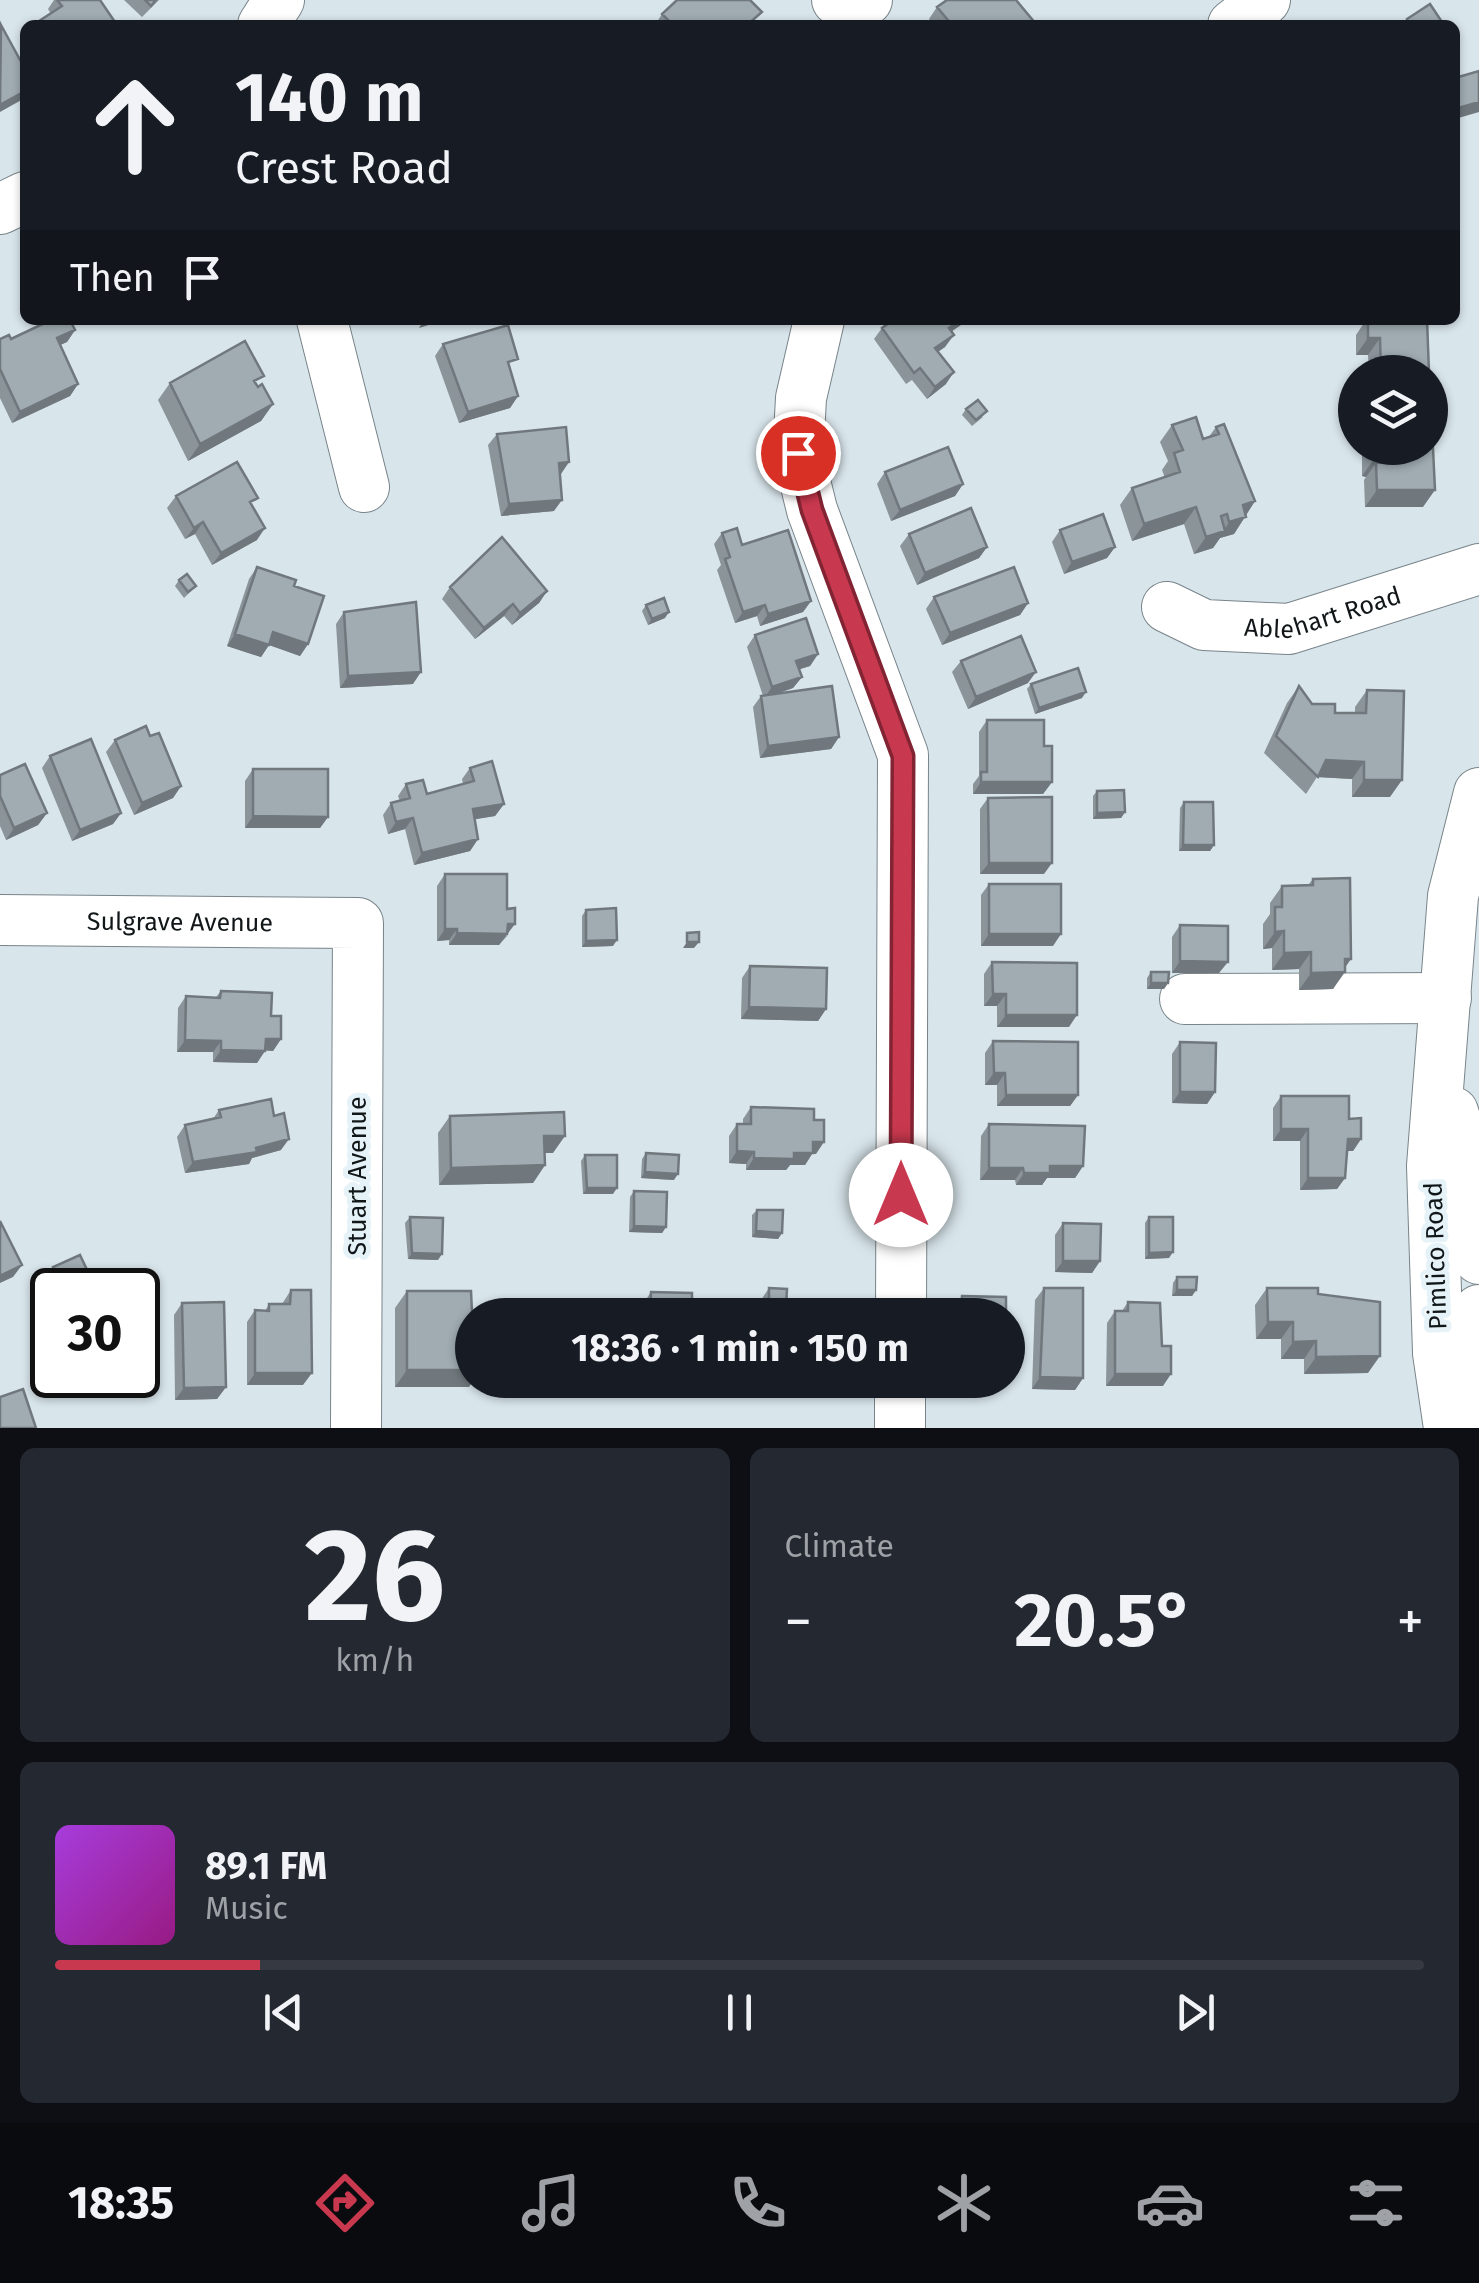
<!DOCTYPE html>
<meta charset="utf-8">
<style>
body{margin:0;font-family:"Fira Sans",sans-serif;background:#242831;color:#f1f3f6;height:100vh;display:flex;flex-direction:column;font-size:38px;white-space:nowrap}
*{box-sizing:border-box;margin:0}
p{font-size:32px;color:#9ea1a6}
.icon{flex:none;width:55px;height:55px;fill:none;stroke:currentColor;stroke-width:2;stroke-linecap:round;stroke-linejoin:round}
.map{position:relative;height:1428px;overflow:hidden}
.side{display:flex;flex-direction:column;gap:20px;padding:20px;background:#0d0f14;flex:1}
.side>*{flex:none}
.top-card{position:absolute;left:20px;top:20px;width:1440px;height:305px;border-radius:15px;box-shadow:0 2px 8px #0004;background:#171b24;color:#f1f3f6;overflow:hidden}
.controls{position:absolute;left:1338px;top:355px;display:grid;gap:20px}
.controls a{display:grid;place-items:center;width:110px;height:110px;border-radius:50%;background:#171b24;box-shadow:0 2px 8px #0004;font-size:50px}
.speed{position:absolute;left:30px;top:1268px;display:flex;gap:20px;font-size:50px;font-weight:700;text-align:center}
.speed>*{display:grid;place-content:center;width:130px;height:130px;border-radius:50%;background:#171b24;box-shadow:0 2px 8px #0004;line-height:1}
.speed .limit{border:5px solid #111;border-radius:15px;background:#fff;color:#111}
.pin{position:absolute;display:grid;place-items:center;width:85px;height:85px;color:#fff;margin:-42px;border:5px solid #fff;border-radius:50%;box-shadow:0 2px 10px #0007}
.me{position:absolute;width:110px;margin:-55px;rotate:0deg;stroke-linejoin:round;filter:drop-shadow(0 0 8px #0008)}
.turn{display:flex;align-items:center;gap:35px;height:210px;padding:0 50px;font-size:45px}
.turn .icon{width:130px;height:130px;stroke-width:2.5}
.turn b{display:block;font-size:70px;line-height:85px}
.then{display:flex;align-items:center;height:95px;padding:0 50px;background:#0003;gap:20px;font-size:38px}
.big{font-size:75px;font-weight:700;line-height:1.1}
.side .card{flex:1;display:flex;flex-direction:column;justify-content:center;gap:15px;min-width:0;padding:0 35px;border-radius:15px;background:#242831}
.side .dial{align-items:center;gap:0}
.dial b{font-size:130px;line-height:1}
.song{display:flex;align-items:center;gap:30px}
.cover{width:120px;height:120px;border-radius:15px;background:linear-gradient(135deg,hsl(280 70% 55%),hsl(310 70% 35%))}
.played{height:10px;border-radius:5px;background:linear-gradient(90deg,#c8384e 15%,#363941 15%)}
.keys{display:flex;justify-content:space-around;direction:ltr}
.heat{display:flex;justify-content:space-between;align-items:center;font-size:55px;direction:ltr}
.side .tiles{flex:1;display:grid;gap:20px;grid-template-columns:1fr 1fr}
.card:last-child{grid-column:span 2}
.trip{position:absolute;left:455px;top:1298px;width:570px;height:100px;border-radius:50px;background:#171b24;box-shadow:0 2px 8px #0004;font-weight:700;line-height:100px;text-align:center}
.tabs{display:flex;height:160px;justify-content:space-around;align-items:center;background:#090b0e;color:#9ea1a6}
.tabs .icon{width:70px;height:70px}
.tabs .current{color:#c8384e}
.tabs b{font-size:45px;color:#f1f3f6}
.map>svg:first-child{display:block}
</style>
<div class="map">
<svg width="1479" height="1428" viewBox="0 0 1479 1428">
<rect width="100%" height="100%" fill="#d8e5eb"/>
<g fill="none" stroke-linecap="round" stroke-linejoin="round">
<defs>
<g id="minor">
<path d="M837,0H867"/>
<path d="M263,25L279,0"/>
<path d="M1233,25L1265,0"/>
<path d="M0,209L25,197"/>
<path d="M322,320L364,487"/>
<path d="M819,320L801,398L798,453L812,510L903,755L901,1315"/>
<path id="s1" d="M1167,607L1204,625L1289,629L1479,569"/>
<path id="s2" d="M0,920L358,923L356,1428"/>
<path d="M1185,999L1446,998"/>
<path d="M1453,1112L1461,1137L1479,1259"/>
<path d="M1465,1413L1479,1310"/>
<path d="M900,1428V1380"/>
<path d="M1449,1428L1438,1353L1432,1166L1453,896L1479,793"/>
</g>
</defs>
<use href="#minor" stroke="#78848a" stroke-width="52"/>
<use href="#minor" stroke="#fff" stroke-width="50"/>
</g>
<path fill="#8a9499" d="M54,0H100L51,14L48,9Z
M124,0H159L142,17Z
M937,7L1036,25H934L929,19Z
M662,14L752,25H655Z
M890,320H968L951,332L945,347L938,352L946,384L927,399L912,380L906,384L874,339L882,328Z
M1366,320H1428L1429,372H1369L1368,355H1356V335Z
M75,330L67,342L60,345L78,384L70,396L12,423L0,398V339H11Z
M443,344L518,396L510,408L459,423L435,356Z
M170,383L257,386L273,404L261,421L188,461L158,400Z
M966,409L983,417L972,426L962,415Z
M1172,425L1203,439L1208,438L1216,427L1255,501L1234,534L1220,538L1213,548L1194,554L1184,524L1132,541L1120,505L1132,488L1165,478L1162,470L1168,461L1160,442Z
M497,434L569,462L560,474L554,511L501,516L488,445Z
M1368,448H1430L1423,507H1365L1364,480L1366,477L1362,476V456Z
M885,472L963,484L955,496L891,521L877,484Z
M176,496L252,506L257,540L212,565L195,534L185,539L167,508Z
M1060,530L1115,547L1107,558L1064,574L1052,542Z
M722,533L742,545L811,601L803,612L760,626L757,616L735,623L717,570L721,565L714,544Z
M909,534L987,547L979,558L917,585L900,546Z
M257,567L294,586L308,644L300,656L269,645L261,657L227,646L249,579Z
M179,580L196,586L184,598L175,586Z
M450,587L547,591L539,603L512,625L504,616L475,639L442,599Z
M934,597L1028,603L1020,615L942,645L926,609Z
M646,605L665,618L648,625L642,611Z
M344,612L413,684L340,688L336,624Z
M755,635L818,654L810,666L799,669L802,677L793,688L779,693L839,737L831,749L760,758L753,707L761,696H763L747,647Z
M961,661L1028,683L968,709L952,672Z
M1031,684L1082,698L1035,714L1027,689Z
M1299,686L1312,704L1335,713H1355V707L1367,690L1390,797H1352V779L1317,777L1306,794L1264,753L1287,703Z
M987,720L1044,746L1052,782L1043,794H973V784L979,776V732Z
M150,736L181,786L173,798L134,815L106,752L115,740Z
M50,756L121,813L113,824L72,841L42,768Z
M470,768L504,804L495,816L475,819L478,839L470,851L414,865L405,829L388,834L383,815L391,803L400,801L398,796L406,784L427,794L463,784L462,779Z
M253,769L328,817L320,828H245V781Z
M0,775L47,813L38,825L6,840L0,826Z
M1097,791L1125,812L1121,818L1093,819V796Z
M988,798L1044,874H980V809Z
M1184,802L1214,845L1210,851H1179L1180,808Z
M445,874L507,936L499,945H449V940L437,941V886Z
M1313,879L1345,968L1333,989L1299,990V969L1272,970V948L1263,949V924L1270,914V903L1282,886L1308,885Z
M989,884L1053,946H981V895Z
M586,910L613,946L582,947V916Z
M1180,925L1219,973H1172V937Z
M992,962L1069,1027H997V1006H984V974Z
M750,966L826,1009L818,1021L741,1019L742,978Z
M1151,972L1168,983L1164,989H1147V978Z
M221,991L271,1016L281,1039L273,1051L265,1050L257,1063L213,1062V1052H177L178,1008L186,996L216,997Z
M993,1041L1078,1095L1070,1106H997V1085H985V1053Z
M1180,1042L1215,1092L1207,1104L1172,1103V1054Z
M1281,1096L1349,1119L1361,1139L1353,1151H1347L1345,1178L1337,1189L1300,1190V1141H1273V1108Z
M751,1107L816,1154H812L805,1165H790L786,1170H746V1164L729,1163V1136L737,1124H743V1119Z
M219,1110L281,1150L252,1158L249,1164L185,1173L177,1137L185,1125L213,1119Z
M450,1116L553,1153H544L545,1165L533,1183L439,1185L438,1133Z
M989,1124L1083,1166L1075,1178H1047L1042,1185H1016L1015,1180H980L981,1136Z
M646,1153L674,1180L641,1178L642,1159Z
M585,1155L613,1194H583L581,1161Z
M634,1191L666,1227L662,1233L629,1232L630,1197Z
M757,1210L782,1233L778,1239L752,1237V1215Z
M410,1217L438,1260L408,1259L405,1223Z
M1149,1217L1169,1258L1145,1259V1223Z
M1063,1223L1100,1261L1092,1273L1055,1272V1235Z
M53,1267L85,1280L63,1290H56L49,1273Z
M1177,1277L1196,1290L1192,1296H1172L1173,1283Z
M769,1288L786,1307L804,1315H761V1300Z
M1044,1288L1083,1378L1075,1390L1032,1389L1035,1300Z
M1267,1288L1318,1294L1368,1373L1304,1374V1359H1281V1339H1256L1255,1305Z
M291,1290L303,1385H247V1322L255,1310L265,1311L269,1304H282Z
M407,1291L469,1387H395V1308Z
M651,1292L692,1315H643V1304Z
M962,1296L1006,1315H954V1308Z
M1128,1302L1163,1386H1106L1107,1323L1115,1311H1122Z
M182,1303L226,1387L217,1399L175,1400L174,1315Z"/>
<path fill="#70787d" d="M25,91V98L0,112V105Z
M1479,102V112L1455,119V109Z
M424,320H445L419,328Z
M960,320H968L940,339L949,328Z
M75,330L67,342L49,350L57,338Z
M954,335L945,347L927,359L935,348Z
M1368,338H1380L1368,355H1356Z
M954,372L946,384L927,399L935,387Z
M78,384L70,396L12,423L20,412Z
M518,396L510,408L459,423L468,412Z
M273,404L261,421L188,461L200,444Z
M1374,459L1386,462L1376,463L1366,477L1362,476Z
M569,462L561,474L550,475L559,463Z
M963,484L955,496L891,521L900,510Z
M1377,490H1435L1423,507H1365Z
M562,500L554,511L501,516L509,504Z
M1255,501L1234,534L1220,538L1213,548L1194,554L1206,537L1222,532L1243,505Z
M1196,507L1184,524L1132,541L1144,524Z
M203,522L195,534L185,539L194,528Z
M265,528L257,540L212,565L221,553Z
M987,547L979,558L917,585L925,573Z
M1115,547L1107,558L1064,574L1072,562Z
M547,591L539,603L512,625L520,613Z
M811,601L803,612L760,626L768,614Z
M1028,603L1020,615L942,645L950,633Z
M513,604L504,616L475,639L484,628Z
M765,605L757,616L735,623L743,612Z
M669,612L665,618L648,625L652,619Z
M273,632L308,644L300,656L269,645L261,657L227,646L235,634Z
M818,654L810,666L788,673L796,661Z
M421,672L413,684L340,688L348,676Z
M1036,672L1028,683L968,709L976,697Z
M802,677L793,688L764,698L772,687Z
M1086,692L1082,698L1035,714L1039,708Z
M839,737L831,749L760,758L768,746Z
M1326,760L1364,762L1352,779L1317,777Z
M1364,780H1402L1390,797H1352Z
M981,782H1052L1043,794H973Z
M181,786L173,798L134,815L142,803Z
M504,804L495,816L465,821L473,809Z
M1125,812L1121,818L1093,819L1097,813Z
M47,813L38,825L6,840L14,828Z
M121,813L113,824L72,841L80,830Z
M253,816L328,817L320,828H245Z
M413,818L405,829L388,834L396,822Z
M478,839L470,851L414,865L422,853Z
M1183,845H1214L1210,851H1179Z
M989,863H1052L1044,874H980Z
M508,924H515L499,945H449L457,933Z
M445,929H457L449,940L437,941Z
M1284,931L1272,948L1263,949L1275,932Z
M989,934H1061L1053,946H981Z
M617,940L613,946L582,947L586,941Z
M687,942H699L694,948H683Z
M1311,952L1299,969L1272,970L1284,953Z
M1345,959H1351L1342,972H1345L1333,989L1299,990L1311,973Z
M1180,961L1228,962L1219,973H1172Z
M1151,983H1168L1164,989H1147Z
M993,994H1006L997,1006H984Z
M749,1007L826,1009L818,1021L741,1019Z
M1006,1015H1077L1069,1027H997Z
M266,1039H281L273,1051L258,1050Z
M185,1040L221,1041L213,1052H177Z
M221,1050L265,1051L257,1063L213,1062Z
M994,1073H1005L997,1085H985Z
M1180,1092H1215L1207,1104L1172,1103Z
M1006,1095H1078L1070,1106H997Z
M1281,1129H1308L1300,1141H1273Z
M544,1136H565L553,1153H532Z
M289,1139L281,1150L252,1158L249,1164L185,1173L193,1162Z
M1348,1139H1361L1353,1151H1340Z
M813,1142H824L816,1154H812L805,1165H790L786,1170H746L754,1158L794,1153Z
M737,1151L754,1152L746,1164L729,1163Z
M545,1165L533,1183L439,1185L451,1168Z
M1050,1166H1083L1075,1178H1047L1042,1185H1016L1024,1173Z
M989,1168H1023L1015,1180H980Z
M645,1172L678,1174L674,1180L641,1178Z
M1308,1178H1345L1337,1189L1300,1190Z
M587,1188H617L613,1194H583Z
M634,1226L666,1227L662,1233L629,1232Z
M756,1231L782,1233L778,1239L752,1237Z
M1173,1252L1169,1258L1145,1259L1149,1253Z
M412,1253L442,1254L438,1260L408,1259Z
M1063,1261H1100L1092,1273L1055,1272Z
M22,1265L13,1277L0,1283V1276Z
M89,1274L85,1280L63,1290H59L62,1286Z
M1177,1290H1196L1192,1296H1172Z
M1268,1322H1293L1281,1339H1256Z
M1316,1341L1304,1359H1281L1293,1342Z
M1380,1356L1368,1373L1304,1374L1316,1357Z
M407,1370H472V1380H474L469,1387H395Z
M255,1373H312L303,1385H247Z
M1115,1374H1171L1163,1386H1106Z
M1040,1377L1083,1378L1075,1390L1032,1389Z
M635,1380H669L664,1388L630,1387Z
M764,1380H815L811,1385L762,1384Z
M957,1380H1002L996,1388L952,1387Z
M226,1387L217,1399L175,1400L184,1388Z"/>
<path fill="#a0acb2" stroke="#70787d" stroke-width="2.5" d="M57,0H100L117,25H33L62,6Z
M145,0H156L151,6Z
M677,0H750L762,12L747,25H673L662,14Z
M947,0H1016L1036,24L952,25L937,7Z
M1430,4L1444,25H1411L1407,19Z
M443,24L444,25H391Z
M1,25L25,69V91L0,105Z
M1479,71V102L1455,109V78Z
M51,320H70L75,330L57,338L78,384L20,412L0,369V339L9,335L11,339Z
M893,320H960L949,328L954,335L935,348L954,372L935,387L920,368L914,373L882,328Z
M1368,320H1427L1429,372H1381L1380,338H1368Z
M508,325L518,359L508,362L518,396L468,412L443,344Z
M245,341L264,376L254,381L258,387L262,384L273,404L200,444L170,383Z
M1430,386L1435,490H1377L1376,463L1386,462L1374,459V448H1430Z
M978,400L987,411L976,420L966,409Z
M1196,417L1203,439L1219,434L1216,427L1224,424L1255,501L1243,505L1246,517L1229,522L1227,514L1221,516L1225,531L1206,537L1196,507L1144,524L1132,488L1180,472L1174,453L1183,450L1172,425Z
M566,427L569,462L559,463L562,500L509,504L497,434Z
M948,447L963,484L900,510L885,472Z
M237,462L258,498L250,502L265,528L221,553L203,522L194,528L176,496Z
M971,508L987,547L925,573L909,534Z
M1103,514L1115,547L1072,562L1060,530Z
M737,528L742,545L788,530L811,601L768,614L765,605L743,612L725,559L730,557L722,533Z
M502,537L547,591L520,613L513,604L484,628L450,587Z
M257,567L296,580L294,586L324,596L308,644L273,632L269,645L235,634Z
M1014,567L1028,603L950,633L934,597Z
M187,574L196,586L188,592L179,580Z
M664,598L669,612L652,619L646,605Z
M416,602L421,672L348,676L344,612Z
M806,618L818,654L796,661L802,677L772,687L755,635Z
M1021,636L1036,672L976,697L961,661Z
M1078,668L1086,692L1039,708L1031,684Z
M832,686L839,737L768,746L761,696Z
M1299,686L1312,704H1335V713H1366L1367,690L1404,691L1402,780H1364V762L1326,760L1318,777L1276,736Z
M987,720H1044V746H1052V782H981V772H987Z
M146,726L150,736L159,733L181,786L142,803L115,740Z
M91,739L121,813L80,830L50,756Z
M492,761L504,804L473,809L478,839L422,853L413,818L396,822L391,803L410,798L406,784L423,780L427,794L474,781L470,768Z
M25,764L47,813L14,828L0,796V775Z
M253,769H328V817L253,816Z
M1124,790L1125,812L1097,813V791Z
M1052,797V863H989L988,798Z
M1184,802H1213L1214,845H1183Z
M445,874H507V909L515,908V924H508L507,934L457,933V929H445Z
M1350,878L1351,959H1345V972L1311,973V952L1284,953V931L1275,932V907H1282V886L1313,885V879Z
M989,884H1061V934H989Z
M616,908L617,940L586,941V910Z
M1180,925L1228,926V962L1180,961Z
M699,932V942H687V933Z
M992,962L1077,963V1015H1006V994H993Z
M750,966L827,968L826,1009L749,1007Z
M1151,972H1169L1168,983H1151Z
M221,991L272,993L271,1016H281V1039H266L265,1051L221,1050V1041L185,1040L186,996L220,998Z
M993,1041L1078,1042V1095H1006L1005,1073H994Z
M1180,1042L1216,1043L1215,1092H1180Z
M1281,1096H1349V1119L1361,1118V1139H1348L1345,1178H1308V1129H1281Z
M271,1099L274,1116L284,1113L289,1139L256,1148L257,1152L193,1162L185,1125L221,1117L219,1110Z
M751,1107L814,1109V1120H824V1142H813V1153H794V1159L754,1158V1152L737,1151V1124H751Z
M564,1112L565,1136H544L545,1165L451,1168L450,1116Z
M989,1124L1085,1126L1083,1166H1050V1173H1024L1023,1168H989Z
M646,1153L679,1155L678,1174L645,1172Z
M585,1155H617V1188H587Z
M634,1191L667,1192L666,1227L634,1226Z
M757,1210H783L782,1233L756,1231Z
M410,1217L443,1218L442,1254L412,1253Z
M1149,1217H1173V1252L1149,1253Z
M0,1221L22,1265L0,1276Z
M1063,1223L1101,1224L1100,1261H1063Z
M80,1255L89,1274L62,1286L53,1267Z
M1177,1277H1197L1196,1290H1177Z
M769,1288L787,1289L786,1307H805L804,1315H769Z
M1044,1288H1083V1378L1040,1377Z
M1267,1288H1318V1294L1380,1302V1356L1316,1357V1341L1293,1342V1322H1268Z
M291,1290H311L312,1373H255V1310L269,1311V1304H290Z
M407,1291H471L472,1312L474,1315H472V1370H407Z
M651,1292L692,1293V1315H650Z
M962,1296L1006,1297V1315H961Z
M224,1302L226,1387L184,1388L182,1303Z
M1128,1302L1160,1303L1162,1346H1171V1374H1115V1311H1128Z
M23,1389L36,1428H0V1397Z"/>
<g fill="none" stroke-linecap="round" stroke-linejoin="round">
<defs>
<path id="route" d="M798,453L812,510L903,756L901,1195"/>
</defs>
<use href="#route" stroke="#822433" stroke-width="25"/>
<use href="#route" stroke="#c8384e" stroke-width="18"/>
</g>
<g text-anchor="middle" stroke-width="10" stroke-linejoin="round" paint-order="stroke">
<g font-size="25" fill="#111618" stroke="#e5f2f8">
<text dy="9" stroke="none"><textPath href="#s1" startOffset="162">Ablehart Road</textPath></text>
<text dy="9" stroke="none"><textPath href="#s2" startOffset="180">Sulgrave Avenue</textPath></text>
<text transform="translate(357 1176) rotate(-90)" y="9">Stuart Avenue</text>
<text transform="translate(1435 1256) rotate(-92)" y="9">Pimlico Road</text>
</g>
</g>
</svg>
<div class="controls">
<a><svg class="icon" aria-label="layers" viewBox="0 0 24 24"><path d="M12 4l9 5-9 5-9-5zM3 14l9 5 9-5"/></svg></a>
</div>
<div class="speed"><div class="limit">30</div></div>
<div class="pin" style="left:798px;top:453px;background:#d93025"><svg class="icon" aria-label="arrive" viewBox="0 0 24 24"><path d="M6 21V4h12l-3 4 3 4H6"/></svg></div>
<svg class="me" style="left:901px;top:1195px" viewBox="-20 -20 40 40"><circle r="19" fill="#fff"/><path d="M0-13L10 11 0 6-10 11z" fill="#c8384e"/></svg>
<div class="trip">18:36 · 1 min · 150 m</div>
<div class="top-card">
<div class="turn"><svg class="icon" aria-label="ahead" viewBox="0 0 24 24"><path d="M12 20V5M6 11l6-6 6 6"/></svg><div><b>140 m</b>Crest Road</div></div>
<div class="then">Then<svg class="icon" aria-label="arrive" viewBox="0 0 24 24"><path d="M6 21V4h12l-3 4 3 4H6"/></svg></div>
</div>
</div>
<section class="side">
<div class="tiles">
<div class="card dial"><b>26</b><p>km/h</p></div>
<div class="card"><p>Climate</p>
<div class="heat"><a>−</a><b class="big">20.5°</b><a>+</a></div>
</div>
<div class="card">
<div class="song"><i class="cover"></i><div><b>89.1 FM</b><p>Music</p></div></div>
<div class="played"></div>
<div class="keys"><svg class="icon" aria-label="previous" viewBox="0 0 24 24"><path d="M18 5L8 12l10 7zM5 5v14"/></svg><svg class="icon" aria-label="pause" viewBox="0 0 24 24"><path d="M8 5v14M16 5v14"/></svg><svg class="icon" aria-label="next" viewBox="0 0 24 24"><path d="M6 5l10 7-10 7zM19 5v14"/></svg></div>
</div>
</div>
</section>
<nav class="tabs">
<b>18:35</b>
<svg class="icon current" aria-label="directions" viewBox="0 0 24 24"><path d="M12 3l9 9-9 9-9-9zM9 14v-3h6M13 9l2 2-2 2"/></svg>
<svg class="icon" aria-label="music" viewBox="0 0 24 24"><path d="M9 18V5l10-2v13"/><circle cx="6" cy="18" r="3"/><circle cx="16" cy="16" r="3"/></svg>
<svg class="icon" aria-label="phone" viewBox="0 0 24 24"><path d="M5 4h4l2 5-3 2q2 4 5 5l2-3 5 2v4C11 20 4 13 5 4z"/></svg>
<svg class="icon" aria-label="climate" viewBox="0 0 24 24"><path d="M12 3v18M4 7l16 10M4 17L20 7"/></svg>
<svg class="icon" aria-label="car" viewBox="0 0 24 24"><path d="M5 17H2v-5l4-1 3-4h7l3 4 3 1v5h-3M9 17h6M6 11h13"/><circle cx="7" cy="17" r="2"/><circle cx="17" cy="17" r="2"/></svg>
<svg class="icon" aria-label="filters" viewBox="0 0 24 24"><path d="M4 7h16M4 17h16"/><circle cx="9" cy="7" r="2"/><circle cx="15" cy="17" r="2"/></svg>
</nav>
